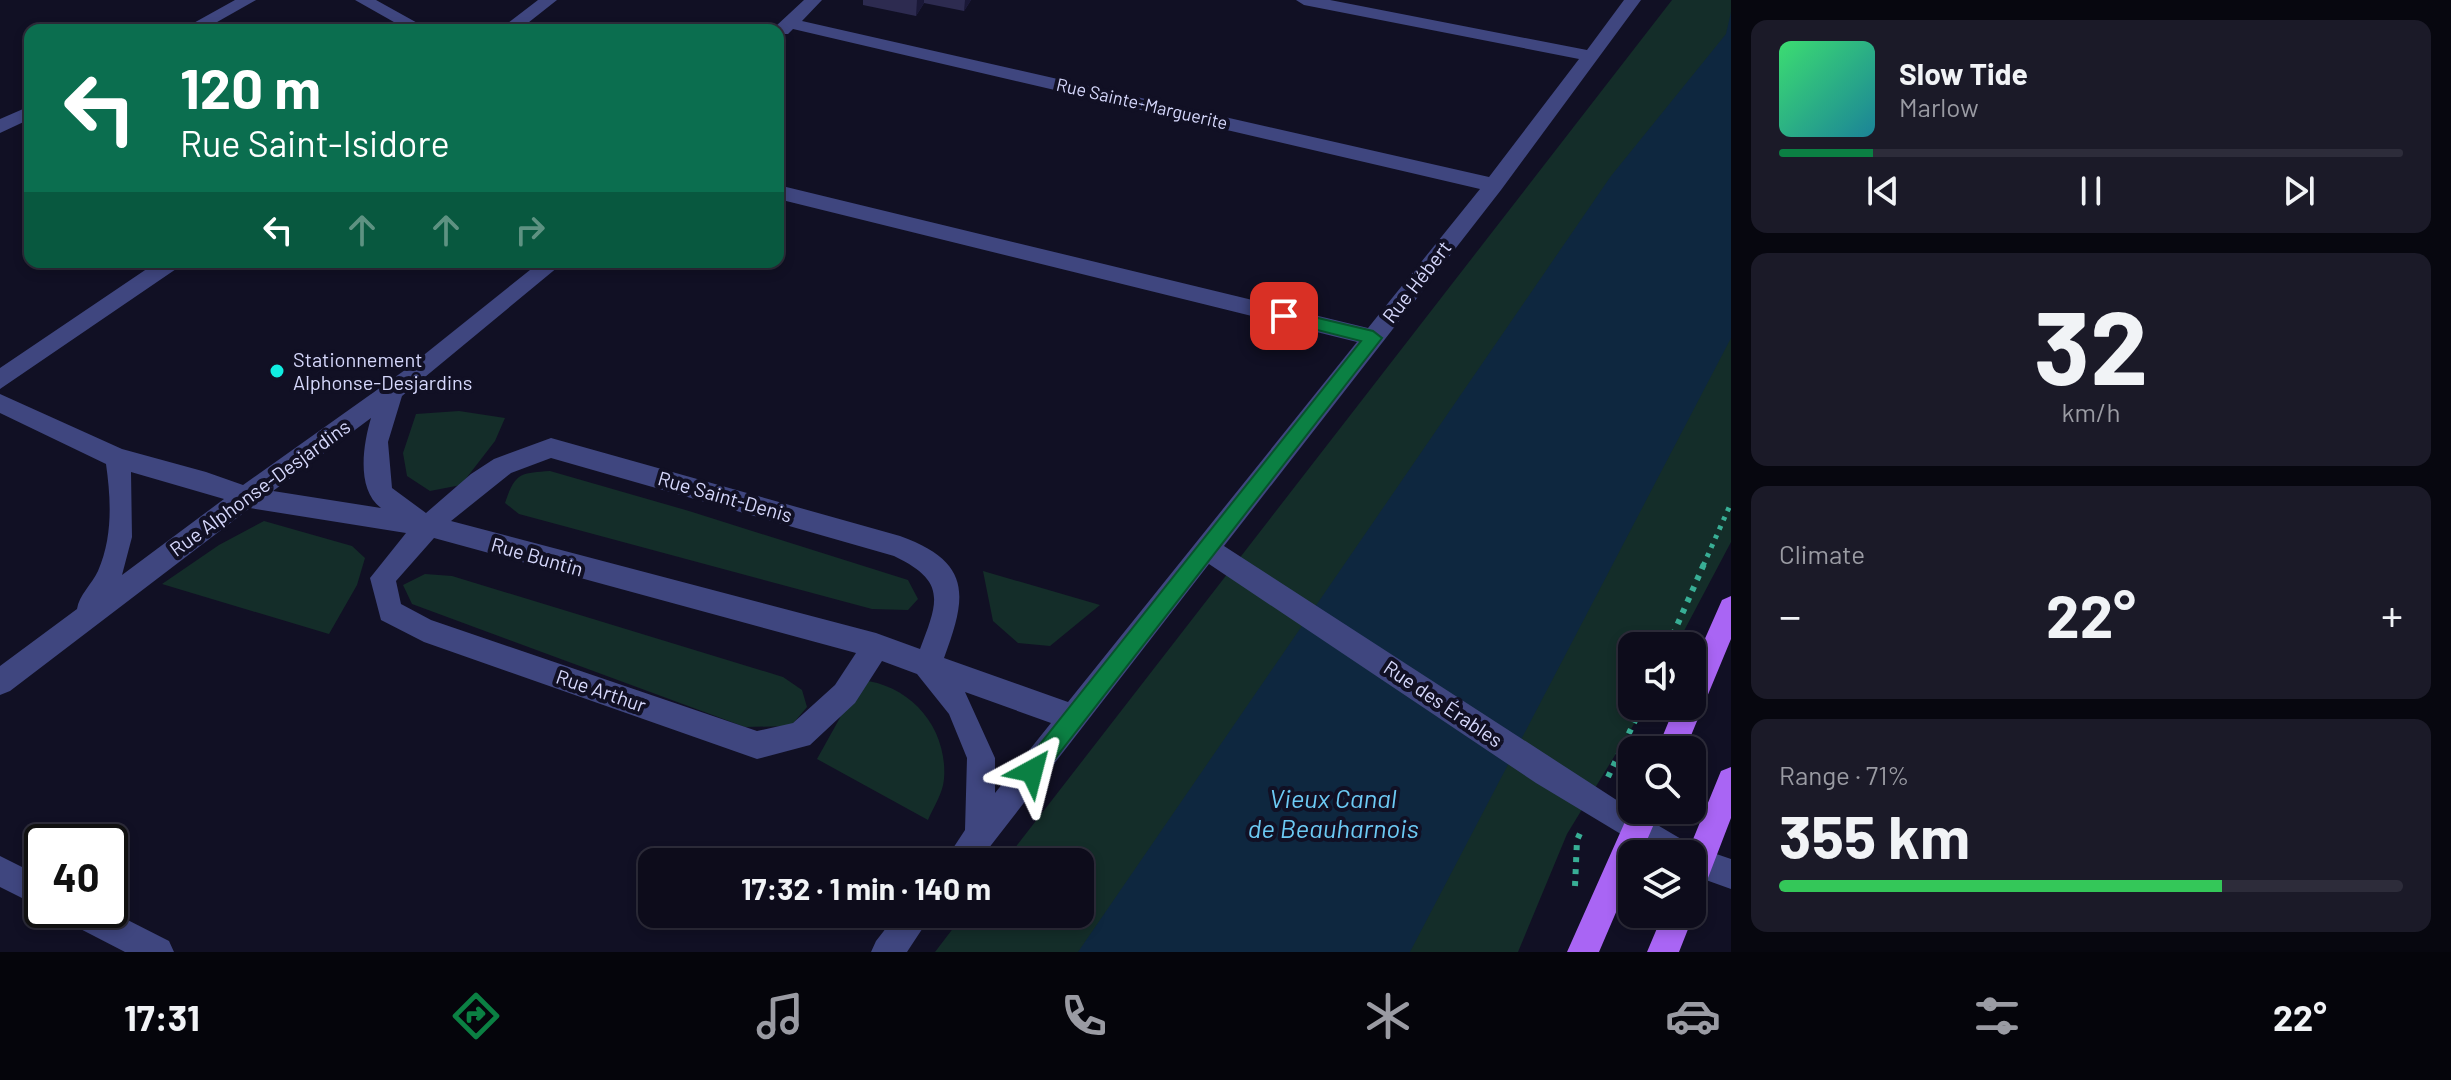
<!DOCTYPE html>
<meta charset="utf-8">
<style>
body{margin:0;font-family:Barlow,sans-serif;background:#1b1a28;color:#f1f3f6;height:100vh;display:flex;flex-direction:column;font-size:30px;white-space:nowrap}
*{box-sizing:border-box;margin:0}
p{font-size:26px;color:#9a9ba3}
.icon{flex:none;width:44px;height:44px;fill:none;stroke:currentColor;stroke-width:2;stroke-linecap:round;stroke-linejoin:round}
.map{position:relative;flex:1;overflow:hidden}
.sheet{display:flex;flex-direction:column;gap:20px;padding:20px;background:#07070f;width:720px}
.sheet>*{flex:none}
.top-card{position:absolute;left:24px;top:24px;width:760px;height:244px;border-radius:16px;box-shadow:0 4px 12px #0003,0 0 0 2px #2d2c3a;background:#0b6e4f;color:#fff;overflow:hidden}
.tools{position:absolute;left:1618px;top:632px;display:grid;gap:16px}
.tools a{display:grid;place-items:center;width:88px;height:88px;border-radius:16px;background:#0d0c1b;box-shadow:0 4px 12px #0003,0 0 0 2px #2d2c3a;font-size:40px}
.speed{position:absolute;left:24px;top:824px;display:flex;gap:16px;font-size:40px;font-weight:700;text-align:center}
.speed>*{display:grid;place-content:center;width:104px;height:104px;border-radius:50%;background:#0d0c1b;box-shadow:0 4px 12px #0003,0 0 0 2px #2d2c3a;line-height:1}
.speed .limit{border:4px solid #111;border-radius:12px;background:#fff;color:#111}
.pin{position:absolute;display:grid;place-items:center;width:68px;height:68px;color:#fff;margin:-34px;border-radius:16px;box-shadow:0 4px 12px #0006}
.me{position:absolute;width:88px;margin:-44px;rotate:38deg;stroke-linejoin:round;filter:drop-shadow(0 0 6px #0008)}
.turn{display:flex;align-items:center;gap:28px;height:168px;padding:0 24px;font-size:36px}
.turn .icon{width:104px;height:104px;stroke-width:2.5}
.turn b{display:block;font-size:56px;line-height:68px}
.lanes{display:flex;align-items:center;height:76px;padding:0 24px;background:#0003;justify-content:center;gap:40px;direction:ltr}
.lanes .off{opacity:.35}
.big{font-size:60px;font-weight:700;line-height:1.1}
.sheet .tile{flex:1;display:flex;flex-direction:column;justify-content:center;gap:12px;min-width:0;padding:0 28px;border-radius:16px;background:#1b1a28}
.sheet .dial{align-items:center;gap:0}
.dial b{font-size:104px;line-height:1}
.song{display:flex;align-items:center;gap:24px}
.cover{width:96px;height:96px;border-radius:12px;background:linear-gradient(135deg,hsl(140 70% 55%),hsl(190 70% 35%))}
.played{height:8px;border-radius:4px;background:linear-gradient(90deg,#0b8043 15%,#2d2c3a 15%)}
.keys{display:flex;justify-content:space-around;direction:ltr}
.heat{display:flex;justify-content:space-between;align-items:center;font-size:44px;direction:ltr}
.charge{height:12px;border-radius:6px;background:linear-gradient(90deg,#34c759 71%,#2d2c3a 0)}
.trip{position:absolute;left:638px;top:848px;width:456px;height:80px;border-radius:16px;background:#0d0c1b;box-shadow:0 4px 12px #0003,0 0 0 2px #2d2c3a;font-weight:700;line-height:80px;text-align:center}
.tabs{display:flex;height:128px;justify-content:space-around;align-items:center;background:#05050b;color:#9a9ba3}
.tabs .icon{width:56px;height:56px}
.tabs .selected{color:#0b8043}
.tabs b{font-size:36px;color:#f1f3f6}
main{display:flex;flex:1;min-height:0}
.map>svg:first-child{display:block}
</style>
<main>
<div class="map">
<svg width="1731" height="952" viewBox="0 0 1731 952">
<rect width="100%" height="100%" fill="#111024"/>
<path fill="#142d29" d="M1672,0H1731V542L1676,646H1632V706H1645L1567,834L1518,952H935L964,914H1080V862H1004Z
M459,411L505,418L495,441L461,485L430,491L407,476L403,453L416,414Z
M550,471L689,511L908,580L918,599L908,610L872,609L519,514L505,503C515,473 520,473 550,471Z
M264,521L352,546L365,558L357,585L329,634L162,584L219,545Z
M983,571L1100,605L1050,646L1018,643L993,621Z
M425,574L452,576L783,677L802,690L807,707L791,726L745,727L412,604L403,585Z
M861,680C911,685 948,728 944,779C943,793 933,808 928,820L817,759Z"/>
<path fill="#0e273f" d="M1731,12V338L1410,952H1078L1611,176L1726,34Z"/>
<g fill="none" stroke-linecap="round" stroke-linejoin="round">
<path stroke="#38ae95" stroke-width="5" stroke-dasharray="4 6" stroke-linecap="butt" d="M1703,566L1731,503"/>
<path stroke="#38ae95" stroke-width="6" stroke-dasharray="5 7" stroke-linecap="butt" d="M1668,646L1704,564
M1608,777L1642,706
M1575,886L1577,840L1582,829"/>
<path fill="#3f467f" fill-rule="evenodd" d="M235,0H256L203,30H181Z
M355,0H376L430,30H408Z
M538,0H557L519,30H499Z
M804,0H822L802,21L1489,177L1579,59L1304,5L1296,0H1330L1587,50L1624,0H1641L1501,190L1224,546L1632,810L1693,846L1731,859V889L1692,875V854H1654L1536,783L1209,564L978,862H944L965,830L967,758L949,714L917,674L882,661L855,703L810,745L757,759L424,642L381,620L370,578L406,533L250,508L10,691L0,695V666L77,609C79,595 92,584 98,571C113,537 111,499 106,464L0,413V394L122,449L206,472L243,485L405,370L540,262H564L402,396L388,442L392,488L426,513L471,474L494,459L551,438L900,536C971,562 968,594 944,658L1068,702L1357,342L778,199V185L1368,328L1480,189L793,29L788,34H778V30H773L776,26ZM371,418C363,445 356,489 381,508L273,491ZM551,458L894,556C946,581 939,600 920,649L876,633L451,521L511,473ZM131,472L224,499L122,575L132,537ZM434,538L856,653L835,685L793,723L757,731L431,620L401,604L396,581ZM965,692L1051,723L995,793V758Z
M30,106V119L0,133V119Z
M157,262H182L179,267L0,389V368Z
M0,856L42,877V908L0,887Z
M61,910H108L169,941L174,952H125L65,921Z
M897,914H932L907,952H871L876,941Z"/>
<path fill="#a965f4" fill-rule="evenodd" d="M1731,596V639L1685,750H1657L1675,706H1692V668L1722,600Z
M1731,767V818L1703,891L1692,895V854H1687L1721,771Z
M1632,806V810H1660L1641,854H1632V875L1599,952H1567Z
M1692,908L1694,914L1679,952H1647L1663,914H1692Z"/>
</g>
<path fill="#2d2b50" d="M863,0H971L964,11L924,3L916,16L863,5Z"/>
<path fill="#1a1837" d="M917,0H924V3L916,16Z
M965,0H971L964,11Z"/>
<path fill="#0b8043" stroke="#07532c" stroke-width="2" d="M1284,310L1373,331L1382,338L1040,778L1032,781L1025,778L1022,771L1025,763L1361,341L1278,320L1276,316Z"/>
<circle fill="#11ede1" stroke="#111024" stroke-width="3" cx="277" cy="371" r="8"/>
<g text-anchor="middle" stroke-width="8" stroke-linejoin="round" paint-order="stroke">
<g font-size="18" fill="#d6d8fc" stroke="#111024">
<text transform="translate(1142 104) rotate(13)" y="6">Rue Sainte-Marguerite</text>
</g>
<g font-size="20" fill="#d6d8fc" stroke="#111024">
<text transform="translate(1417 282) rotate(-52)" y="7">Rue Hébert</text>
<text transform="translate(260 488) rotate(-36)" y="7">Rue Alphonse-Desjardins</text>
<text transform="translate(725 497) rotate(16)" y="7">Rue Saint-Denis</text>
<text transform="translate(537 557) rotate(16)" y="7">Rue Buntin</text>
<text transform="translate(601 691) rotate(19)" y="7">Rue Arthur</text>
<text transform="translate(1443 704) rotate(34)" y="7">Rue des Érables</text>
</g>
<g font-size="20" fill="#d6d8fc" stroke="#111024" text-anchor="start">
<text x="293" y="367">Stationnement<tspan x="293" dy="23">Alphonse-Desjardins</tspan></text>
</g>
<g font-size="26" font-style="italic" fill="#6ccaf4" stroke="#111024">
<text x="1333" y="808">Vieux Canal<tspan x="1333" dy="30">de Beauharnois</tspan></text>
</g>
</g>
</svg>
<div class="tools">
<a><svg class="icon" aria-label="sound" viewBox="0 0 24 24"><path d="M4 9h4l5-4v14l-5-4H4zM17 9q2 3 0 6"/></svg></a>
<a><svg class="icon" aria-label="search" viewBox="0 0 24 24"><circle cx="10" cy="10" r="6"/><path d="M15 15l6 6"/></svg></a>
<a><svg class="icon" aria-label="layers" viewBox="0 0 24 24"><path d="M12 4l9 5-9 5-9-5zM3 14l9 5 9-5"/></svg></a>
</div>
<div class="speed"><div class="limit">40</div></div>
<div class="pin" style="left:1284px;top:316px;background:#d93025"><svg class="icon" aria-label="arrive" viewBox="0 0 24 24"><path d="M6 21V4h12l-3 4 3 4H6"/></svg></div>
<svg class="me" style="left:1032px;top:771px" viewBox="-20 -20 40 40"><path d="M0-17L14 15 0 8-14 15z" fill="#0b8043" stroke="#fff" stroke-width="4"/></svg>
<div class="trip">17:32 · 1 min · 140 m</div>
<div class="top-card">
<div class="turn"><svg class="icon" aria-label="left" viewBox="0 0 24 24"><path d="M17 20v-9H6M10 6l-5 5 5 5"/></svg><div><b>120 m</b>Rue Saint-Isidore</div></div>
<div class="lanes"><svg class="icon" aria-label="left" viewBox="0 0 24 24"><path d="M17 20v-9H6M10 6l-5 5 5 5"/></svg><svg class="icon off" aria-label="ahead" viewBox="0 0 24 24"><path d="M12 20V5M6 11l6-6 6 6"/></svg><svg class="icon off" aria-label="ahead" viewBox="0 0 24 24"><path d="M12 20V5M6 11l6-6 6 6"/></svg><svg class="icon off" aria-label="right" viewBox="0 0 24 24"><path d="M7 20v-9h11M14 6l5 5-5 5"/></svg></div>
</div>
</div>
<section class="sheet">
<div class="tile">
<div class="song"><i class="cover"></i><div><b>Slow Tide</b><p>Marlow</p></div></div>
<div class="played"></div>
<div class="keys"><svg class="icon" aria-label="previous" viewBox="0 0 24 24"><path d="M18 5L8 12l10 7zM5 5v14"/></svg><svg class="icon" aria-label="pause" viewBox="0 0 24 24"><path d="M8 5v14M16 5v14"/></svg><svg class="icon" aria-label="next" viewBox="0 0 24 24"><path d="M6 5l10 7-10 7zM19 5v14"/></svg></div>
</div>
<div class="tile dial"><b>32</b><p>km/h</p></div>
<div class="tile"><p>Climate</p>
<div class="heat"><a>−</a><b class="big">22°</b><a>+</a></div>
</div>
<div class="tile"><p>Range · 71%</p><b class="big">355 km</b><div class="charge"></div></div>
</section>
</main>
<nav class="tabs">
<b>17:31</b>
<svg class="icon selected" aria-label="directions" viewBox="0 0 24 24"><path d="M12 3l9 9-9 9-9-9zM9 14v-3h6M13 9l2 2-2 2"/></svg>
<svg class="icon" aria-label="music" viewBox="0 0 24 24"><path d="M9 18V5l10-2v13"/><circle cx="6" cy="18" r="3"/><circle cx="16" cy="16" r="3"/></svg>
<svg class="icon" aria-label="phone" viewBox="0 0 24 24"><path d="M5 4h4l2 5-3 2q2 4 5 5l2-3 5 2v4C11 20 4 13 5 4z"/></svg>
<svg class="icon" aria-label="climate" viewBox="0 0 24 24"><path d="M12 3v18M4 7l16 10M4 17L20 7"/></svg>
<svg class="icon" aria-label="car" viewBox="0 0 24 24"><path d="M5 17H2v-5l4-1 3-4h7l3 4 3 1v5h-3M9 17h6M6 11h13"/><circle cx="7" cy="17" r="2"/><circle cx="17" cy="17" r="2"/></svg>
<svg class="icon" aria-label="filters" viewBox="0 0 24 24"><path d="M4 7h16M4 17h16"/><circle cx="9" cy="7" r="2"/><circle cx="15" cy="17" r="2"/></svg>
<b>22°</b>
</nav>
